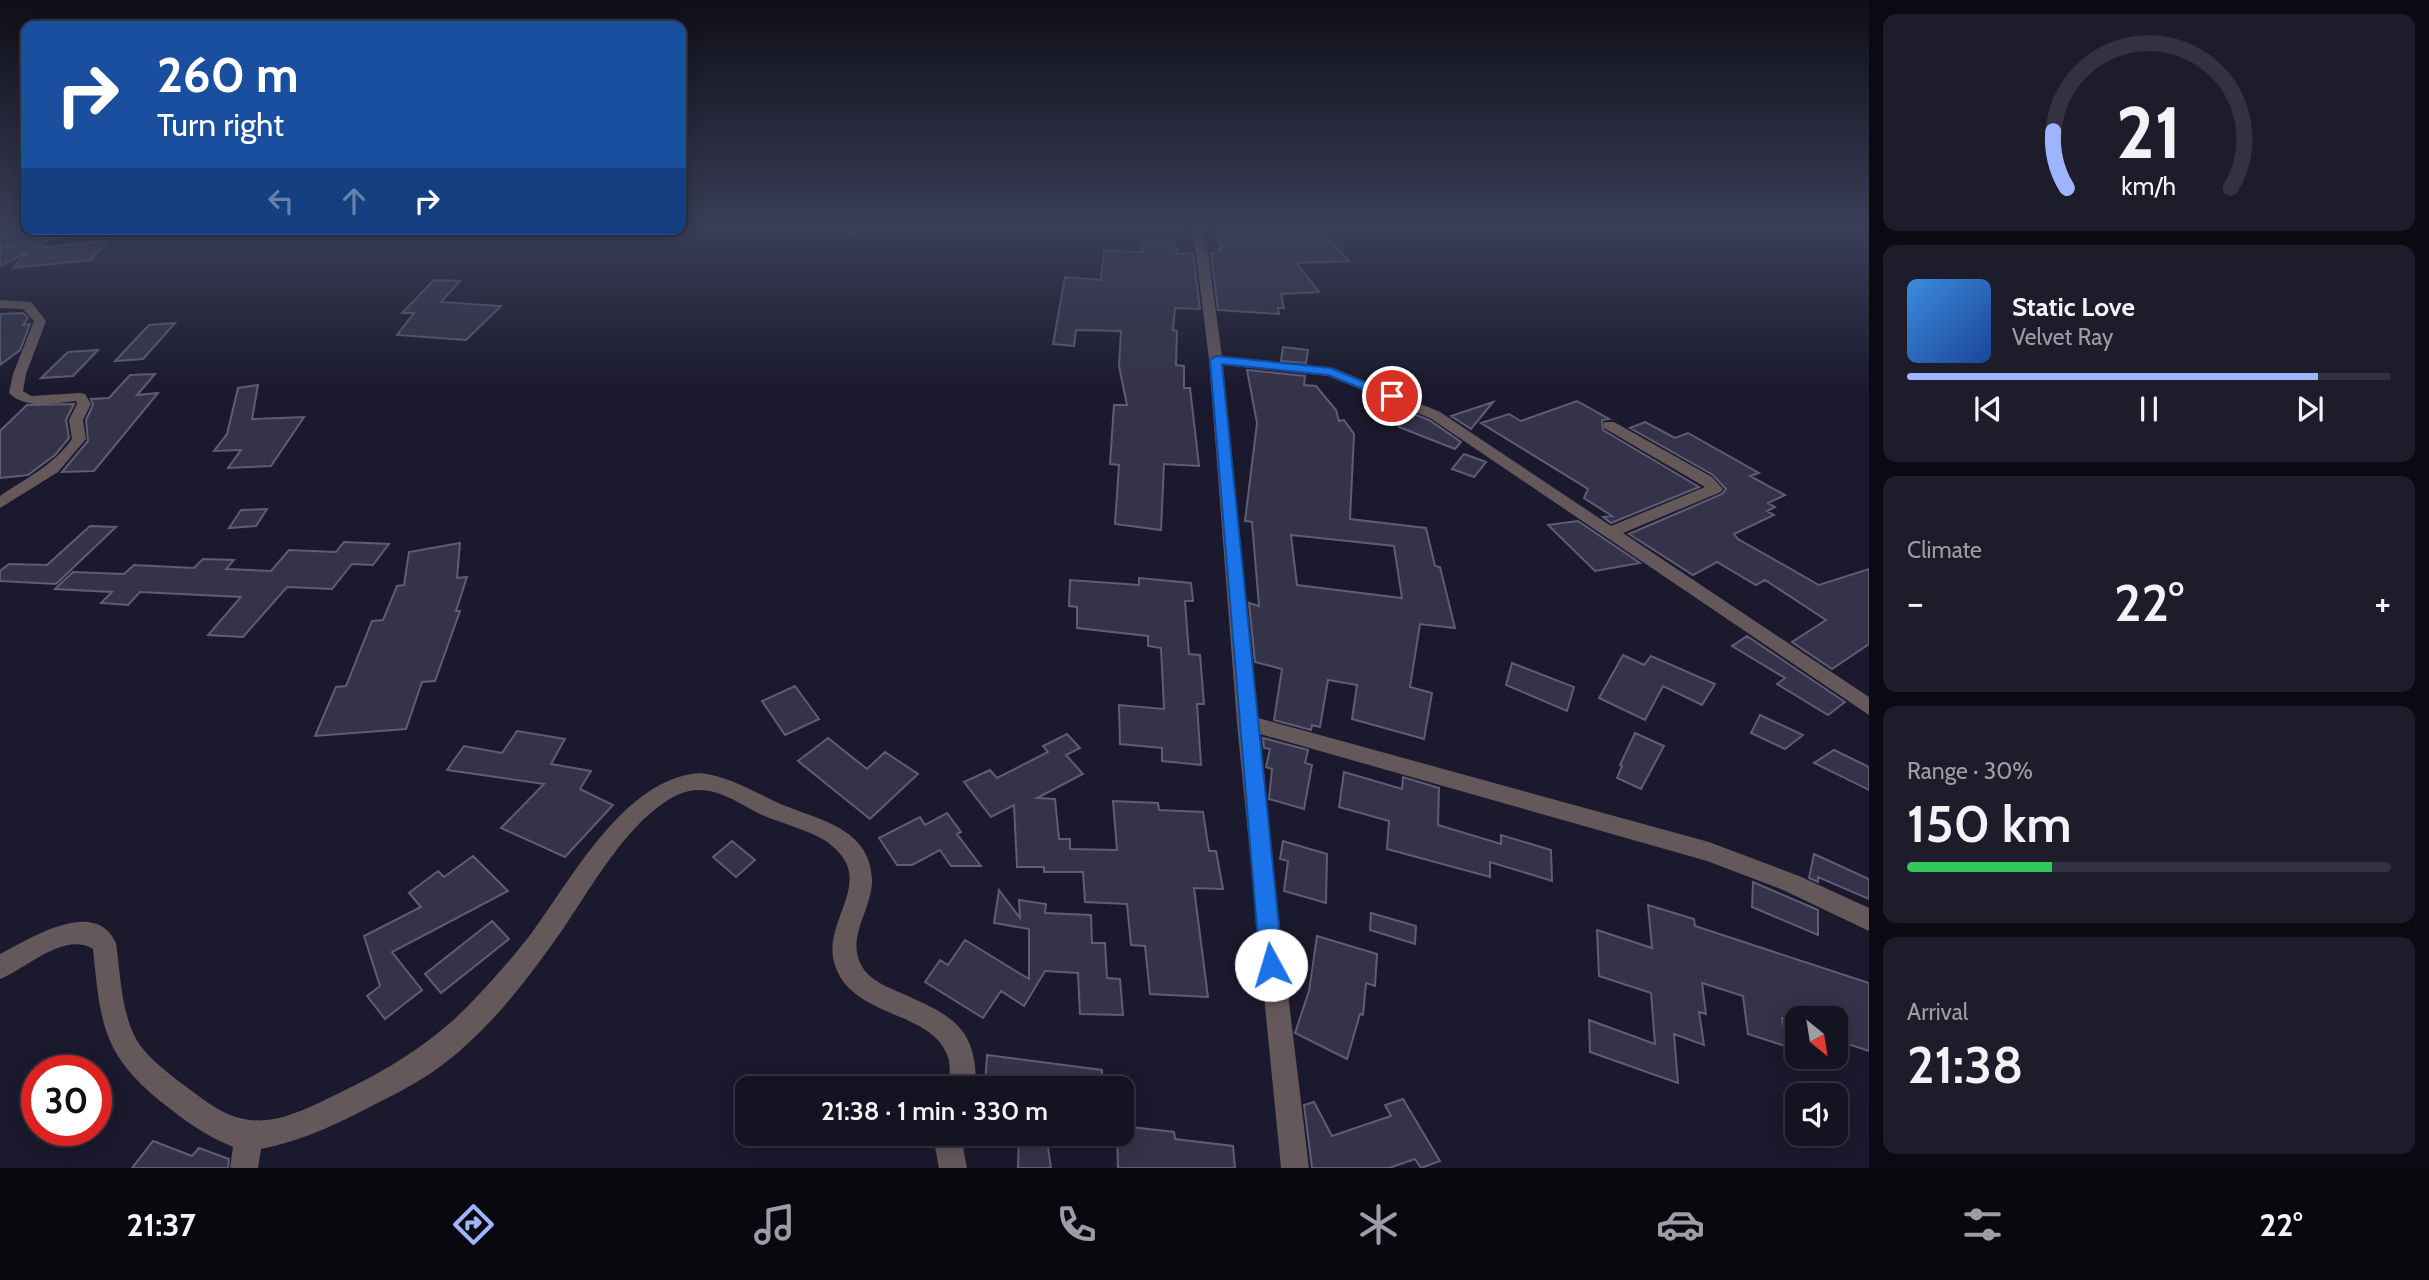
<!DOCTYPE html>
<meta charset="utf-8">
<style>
body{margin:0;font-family:Cabin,sans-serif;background:#1d1c2a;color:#f1f3f6;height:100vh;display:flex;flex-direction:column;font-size:26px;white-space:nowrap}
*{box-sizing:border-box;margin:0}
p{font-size:23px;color:#9d9ea5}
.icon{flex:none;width:38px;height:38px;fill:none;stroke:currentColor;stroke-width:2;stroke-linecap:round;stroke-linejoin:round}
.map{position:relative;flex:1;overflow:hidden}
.details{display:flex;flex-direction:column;gap:14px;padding:14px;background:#0b0a13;width:560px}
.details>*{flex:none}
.guide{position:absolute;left:21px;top:21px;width:665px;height:214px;border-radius:14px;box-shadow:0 4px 18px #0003,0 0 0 2px #333240;background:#1a4fa0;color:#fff;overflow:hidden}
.needle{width:46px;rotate:150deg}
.fabs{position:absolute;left:1785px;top:1006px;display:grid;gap:14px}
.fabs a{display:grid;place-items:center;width:63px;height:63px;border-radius:14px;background:#141322;box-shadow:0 4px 18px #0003,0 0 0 2px #333240;font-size:35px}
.speed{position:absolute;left:21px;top:1055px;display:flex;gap:14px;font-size:35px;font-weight:700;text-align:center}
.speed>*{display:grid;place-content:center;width:91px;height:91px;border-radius:50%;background:#141322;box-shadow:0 4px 18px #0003,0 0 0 2px #333240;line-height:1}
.speed .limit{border:10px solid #d22;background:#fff;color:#111}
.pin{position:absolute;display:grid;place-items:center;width:60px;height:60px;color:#fff;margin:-30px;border:4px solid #fff;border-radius:50%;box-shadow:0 2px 7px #0007}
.me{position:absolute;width:77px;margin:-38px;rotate:354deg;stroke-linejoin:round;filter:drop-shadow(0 0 5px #0008)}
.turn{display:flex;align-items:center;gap:24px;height:147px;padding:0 21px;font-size:32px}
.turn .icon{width:91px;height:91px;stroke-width:2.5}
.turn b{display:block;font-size:49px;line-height:60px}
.lanes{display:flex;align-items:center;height:66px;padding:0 21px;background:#0003;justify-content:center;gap:35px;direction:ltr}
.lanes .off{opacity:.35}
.big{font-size:52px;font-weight:600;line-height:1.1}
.details .card{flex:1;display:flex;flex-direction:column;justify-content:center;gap:10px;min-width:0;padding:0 24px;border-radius:14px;background:#1d1c2a}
.details .dial{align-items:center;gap:0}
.dial svg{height:182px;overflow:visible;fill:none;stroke:#333240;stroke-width:7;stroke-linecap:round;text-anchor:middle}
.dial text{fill:#f1f3f6;stroke:none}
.song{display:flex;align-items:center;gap:21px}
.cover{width:84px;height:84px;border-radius:10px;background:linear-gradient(135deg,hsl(210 70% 55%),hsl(220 70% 35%))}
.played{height:7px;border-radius:4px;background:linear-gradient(90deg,#9eb4fd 85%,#333240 85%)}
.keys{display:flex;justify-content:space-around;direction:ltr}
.heat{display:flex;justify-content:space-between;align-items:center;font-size:38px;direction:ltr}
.charge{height:10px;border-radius:5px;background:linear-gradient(90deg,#34c759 30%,#333240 0)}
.trip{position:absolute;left:735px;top:1076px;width:399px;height:70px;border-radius:14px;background:#141322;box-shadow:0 4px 18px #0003,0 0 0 2px #333240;font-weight:600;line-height:70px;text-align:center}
.dock{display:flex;height:112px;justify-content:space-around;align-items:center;background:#08080e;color:#9d9ea5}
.dock .icon{width:49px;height:49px}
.dock .selected{color:#9eb4fd}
.dock b{font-size:32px;color:#f1f3f6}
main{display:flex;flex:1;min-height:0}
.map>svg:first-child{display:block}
</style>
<main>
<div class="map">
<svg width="1869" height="1168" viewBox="0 0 1869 1168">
<rect width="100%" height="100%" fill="#1b192d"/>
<path fill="#353349" stroke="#5e5d75" stroke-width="2" fill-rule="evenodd" d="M1232,228H1319L1349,261L1296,263L1319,292L1281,294L1284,308H1278L1279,314L1218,310L1211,253L1221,252L1219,249H1222L1213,229Z
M10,232L59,235L35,248L106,241L91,260L13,268L28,252L0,266V236Z
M1141,242H1174L1178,254L1193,253L1200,309L1175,308L1173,330L1177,331L1176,365L1184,366V388H1190L1199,466L1164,464L1161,530L1115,524L1119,465L1110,464L1114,405H1127L1119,366L1121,331L1076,330L1074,346L1053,344L1065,277L1101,280L1104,251L1143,252Z
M434,280L460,281L441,302L501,306L466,340L397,335L414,313H402Z
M23,313L28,318L23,325L30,324L20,350L0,365V314Z
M175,323L143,359L115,361L149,325Z
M1283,347L1308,350L1306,363L1281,361Z
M98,350L73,376L41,378L68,352Z
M1247,370L1305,376L1304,385L1316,386L1336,410L1339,421L1344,420L1354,434L1350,519L1426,528L1435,566L1440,567L1455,628L1420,624L1410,687L1432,693L1424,739L1352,719L1357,685L1328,680L1320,727L1312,725L1311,730L1274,720L1282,669L1255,662L1249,603L1259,606L1252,522L1245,521L1257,423ZM1291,535L1394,546L1402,598L1297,585Z
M155,374L137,395L158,393L94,471L62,472L88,441L86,420L93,405L91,399L109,398L130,375Z
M258,385L252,419L304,417L271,466L228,468L241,450L214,451L227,434L238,388Z
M1577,401L1609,419L1602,420L1603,430L1699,487L1611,523L1603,517L1612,516L1584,498L1588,489L1481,423L1509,414L1521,421Z
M1493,402L1471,429L1451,416Z
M74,404L66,420L69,438L55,455L28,475L0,478V431L27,405Z
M1411,413L1429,420L1461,442L1455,449L1399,427Z
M1645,422L1675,438L1688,433L1759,473L1750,476L1785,495L1768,503L1775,507L1767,511L1774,515L1734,534L1738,539L1819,585L1869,569V644L1832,669L1792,642L1826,620L1765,580L1756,585L1717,562L1693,575L1629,534L1722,494L1726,489L1713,475L1630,428Z
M1464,454L1486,462L1474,477L1452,469Z
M267,509L256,526L229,528L241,510Z
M1578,521L1640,563L1595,571L1548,525Z
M90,526L116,527L56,584L0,581V571L9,564L47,565Z
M344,542L389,544L373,565L352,564L332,589L287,587L243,637L208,635L241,597L140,592L128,605L101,603L112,592L55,589L73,572L124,574L134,565L194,568L203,559L234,560L226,569L271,571L289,550L336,552Z
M460,543L457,578L467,577L456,611H460L435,681L422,682L406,729L315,736L336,687L346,686L372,621L383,620L397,586L404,585L409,552Z
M1139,578L1191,583L1193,601H1185L1189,654L1200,655L1204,704H1197L1201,765L1162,761V748L1120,744L1119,705L1164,709L1161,648L1148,646V636L1077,628V607L1069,606L1070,580L1139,585Z
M1747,636L1845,702L1828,715L1777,684L1785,678L1732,646Z
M1623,655L1644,665L1651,656L1715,684L1702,705L1663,686L1645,720L1599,698Z
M1512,663L1574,687L1567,711L1506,685Z
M795,686L819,719L785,735L762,701Z
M1760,715L1803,735L1785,749L1751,733Z
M517,731L565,739L551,764L591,771L580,789L613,805L565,857L501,828L544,784L447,770L464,746L502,753Z
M1635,733L1664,746L1641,789L1617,778L1622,766L1620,765Z
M1067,734L1080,748L1066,755L1083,774L1037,798L1055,799L1059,839H1070V849L1117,850L1113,801L1158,803L1159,810L1203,812L1209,851H1216L1223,889L1194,888L1208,997L1150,994L1145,946L1131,945L1127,904L1085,902L1083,872H1044V867H1017L1014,805L991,817L964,782L990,770L997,778L1048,752L1043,746Z
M828,738L867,769L885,752L918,774L870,819L798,761Z
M1263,738L1308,750L1305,763L1312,765L1304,809L1269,799L1272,769L1266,767L1270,749L1264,748Z
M1834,750L1869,767V790L1814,763Z
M1344,772L1402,789L1403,777L1439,788L1438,825L1501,844V835L1551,850L1552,881L1490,862V877L1387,849L1389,821L1339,807Z
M947,813L961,832L957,834L981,866H951L940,850L912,865H897L879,838L920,817L925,825Z
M732,841L755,860L736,877L713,857Z
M1283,841L1327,854L1326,903L1284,891L1288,861L1280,859Z
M1814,854L1869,879V899L1818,877V882L1809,878Z
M473,856L508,891L392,952L422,990L385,1019L367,996L380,986L364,936L421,907L409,893L438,871L444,877Z
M1753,882L1818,910V935L1752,907Z
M999,890L1020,918L1019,900L1046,904L1045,913L1091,915L1092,943H1105L1107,978L1120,979L1123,1015L1080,1014L1078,973L1045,971L1024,1006L1001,991L983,1018L925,982L940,960L948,965L965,940L1029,979V929L994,923Z
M1648,905L1694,919L1695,926L1869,983V1051L1836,1040V1018H1782L1788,1047L1748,1034L1743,996L1702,983L1706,1014L1699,1012L1704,1045L1674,1034L1678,1083L1590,1052L1589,1020L1655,1044L1651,993L1599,976L1597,930L1652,948Z
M1371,913L1416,926L1415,944L1370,930Z
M492,921L509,939L441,993L425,974Z
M1317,936L1377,954L1375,986L1366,983L1363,1015L1360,1014L1347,1059L1295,1033L1309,991Z
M987,1055L1102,1070V1088H1024L985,1084Z
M1403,1099L1440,1161L1421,1168L1415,1159L1389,1168H1312L1304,1105L1314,1102L1332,1136L1391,1116L1385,1105Z
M1122,1126L1174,1132L1175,1139L1233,1146L1235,1168H1118L1117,1134H1122Z
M1019,1134H1046L1051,1168H1018Z
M153,1141L192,1156L199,1148L229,1159L228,1168H132Z"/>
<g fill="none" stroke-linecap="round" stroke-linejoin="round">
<path stroke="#676577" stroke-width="2.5" stroke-dasharray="3.5 2.5" stroke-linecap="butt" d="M0,248L66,236L81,229"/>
<path fill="#65585a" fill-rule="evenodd" d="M843,228H853L858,236L849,238Z
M1189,228H1199L1208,253L1222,357L1336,369L1440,412L1611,526L1705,487L1604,428V422H1614L1712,477L1723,489L1721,492L1623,533L1869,697V715L1430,418L1328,376L1223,365L1258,718L1709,842L1799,876L1869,908V931L1783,890L1707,861L1260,734L1276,894L1309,1168H1281L1237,723L1209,360L1196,253Z
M0,300L31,302L46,321L26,374L23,391L31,396L80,393L85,394L91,404L83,420L86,439L58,472L0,508V496C26,478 53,466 72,439L69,420L77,404L76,401C53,403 26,410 9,393L13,374L34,321L23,309L0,308Z
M700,773C727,776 749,789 774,801C812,819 870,825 872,879C873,911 842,940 865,971C873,981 889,988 901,993C953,1016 977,1027 976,1088H950C949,1079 951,1066 948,1057C932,1009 849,1019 834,962C825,927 859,895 847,865C843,855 834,847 826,841C808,830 787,825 767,817C745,808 724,790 699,790C686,790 675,795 665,802C624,829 592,886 565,926C529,978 487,1034 434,1071C411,1087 385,1099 360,1112C329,1128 296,1142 261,1149L258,1168H230L233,1147C209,1137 189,1124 169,1108C103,1057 101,1028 93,949C64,931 26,969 0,979V954C29,939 95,896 116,943C121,977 121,1022 143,1049C159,1068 180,1082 200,1097C248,1134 280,1122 331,1097C382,1073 427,1047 467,1007C490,983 513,958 533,931C573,877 625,778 700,773Z
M937,1134H965L963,1147L967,1168H939L935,1147Z"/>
</g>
<linearGradient id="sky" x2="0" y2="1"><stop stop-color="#0f0e19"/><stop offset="0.58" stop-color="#393e57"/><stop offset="1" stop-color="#393e57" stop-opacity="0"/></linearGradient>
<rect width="1869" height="391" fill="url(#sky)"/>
<path fill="#1a73e8" stroke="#114b97" stroke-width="2" d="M1216,356L1331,368L1398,396L1388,399L1328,375L1222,364L1283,965L1279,972L1271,975L1263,972L1260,965L1210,360Z"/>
</svg>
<div class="fabs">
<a><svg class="needle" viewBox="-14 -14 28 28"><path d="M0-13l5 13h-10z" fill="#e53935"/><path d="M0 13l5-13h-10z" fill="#9d9ea5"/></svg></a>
<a><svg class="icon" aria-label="sound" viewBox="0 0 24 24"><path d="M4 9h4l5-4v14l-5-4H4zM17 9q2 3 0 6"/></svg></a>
</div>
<div class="speed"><div class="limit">30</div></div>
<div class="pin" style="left:1392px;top:396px;background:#d93025"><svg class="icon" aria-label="arrive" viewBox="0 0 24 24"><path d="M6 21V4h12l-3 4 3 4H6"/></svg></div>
<svg class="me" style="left:1271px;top:965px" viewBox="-20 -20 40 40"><circle r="19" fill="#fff"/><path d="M0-13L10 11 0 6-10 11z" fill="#1a73e8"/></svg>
<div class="trip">21:38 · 1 min · 330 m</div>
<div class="guide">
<div class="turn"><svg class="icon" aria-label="right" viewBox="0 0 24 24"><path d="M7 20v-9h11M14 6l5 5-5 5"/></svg><div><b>260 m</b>Turn right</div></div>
<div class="lanes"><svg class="icon off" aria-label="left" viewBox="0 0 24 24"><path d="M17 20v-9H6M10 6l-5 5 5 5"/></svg><svg class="icon off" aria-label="ahead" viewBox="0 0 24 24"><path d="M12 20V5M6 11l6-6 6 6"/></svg><svg class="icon" aria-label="right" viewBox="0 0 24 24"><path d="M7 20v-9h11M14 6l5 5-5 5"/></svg></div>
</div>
</div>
<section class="details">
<div class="card dial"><svg viewBox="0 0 100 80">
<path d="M14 69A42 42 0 1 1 86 69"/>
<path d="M14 69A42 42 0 0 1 8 44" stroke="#9eb4fd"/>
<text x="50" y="56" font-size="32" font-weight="700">21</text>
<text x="50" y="72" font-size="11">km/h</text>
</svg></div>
<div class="card">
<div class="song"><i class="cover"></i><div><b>Static Love</b><p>Velvet Ray</p></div></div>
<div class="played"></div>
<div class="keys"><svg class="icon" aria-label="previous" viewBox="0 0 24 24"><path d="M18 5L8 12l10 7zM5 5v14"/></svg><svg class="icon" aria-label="pause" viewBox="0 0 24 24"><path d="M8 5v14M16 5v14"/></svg><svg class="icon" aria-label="next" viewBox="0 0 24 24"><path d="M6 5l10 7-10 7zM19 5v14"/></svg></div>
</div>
<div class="card"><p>Climate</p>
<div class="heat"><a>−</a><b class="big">22°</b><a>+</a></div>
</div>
<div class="card"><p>Range · 30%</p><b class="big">150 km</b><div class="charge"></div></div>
<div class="card"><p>Arrival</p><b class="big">21:38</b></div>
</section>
</main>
<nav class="dock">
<b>21:37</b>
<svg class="icon selected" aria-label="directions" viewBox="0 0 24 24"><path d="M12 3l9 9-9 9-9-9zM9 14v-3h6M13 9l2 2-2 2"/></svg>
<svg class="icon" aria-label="music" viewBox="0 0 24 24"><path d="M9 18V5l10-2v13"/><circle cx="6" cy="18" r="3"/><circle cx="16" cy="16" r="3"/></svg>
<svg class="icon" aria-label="phone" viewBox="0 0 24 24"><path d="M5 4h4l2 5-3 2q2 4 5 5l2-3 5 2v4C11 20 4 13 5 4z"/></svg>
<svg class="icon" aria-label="climate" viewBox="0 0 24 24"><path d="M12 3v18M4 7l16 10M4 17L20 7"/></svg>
<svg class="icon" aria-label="car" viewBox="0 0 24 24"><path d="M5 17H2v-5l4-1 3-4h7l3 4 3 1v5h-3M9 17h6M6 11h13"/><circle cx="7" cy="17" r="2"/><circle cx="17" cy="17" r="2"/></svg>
<svg class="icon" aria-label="filters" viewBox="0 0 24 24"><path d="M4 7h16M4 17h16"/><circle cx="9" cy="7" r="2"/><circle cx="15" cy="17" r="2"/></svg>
<b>22°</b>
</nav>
